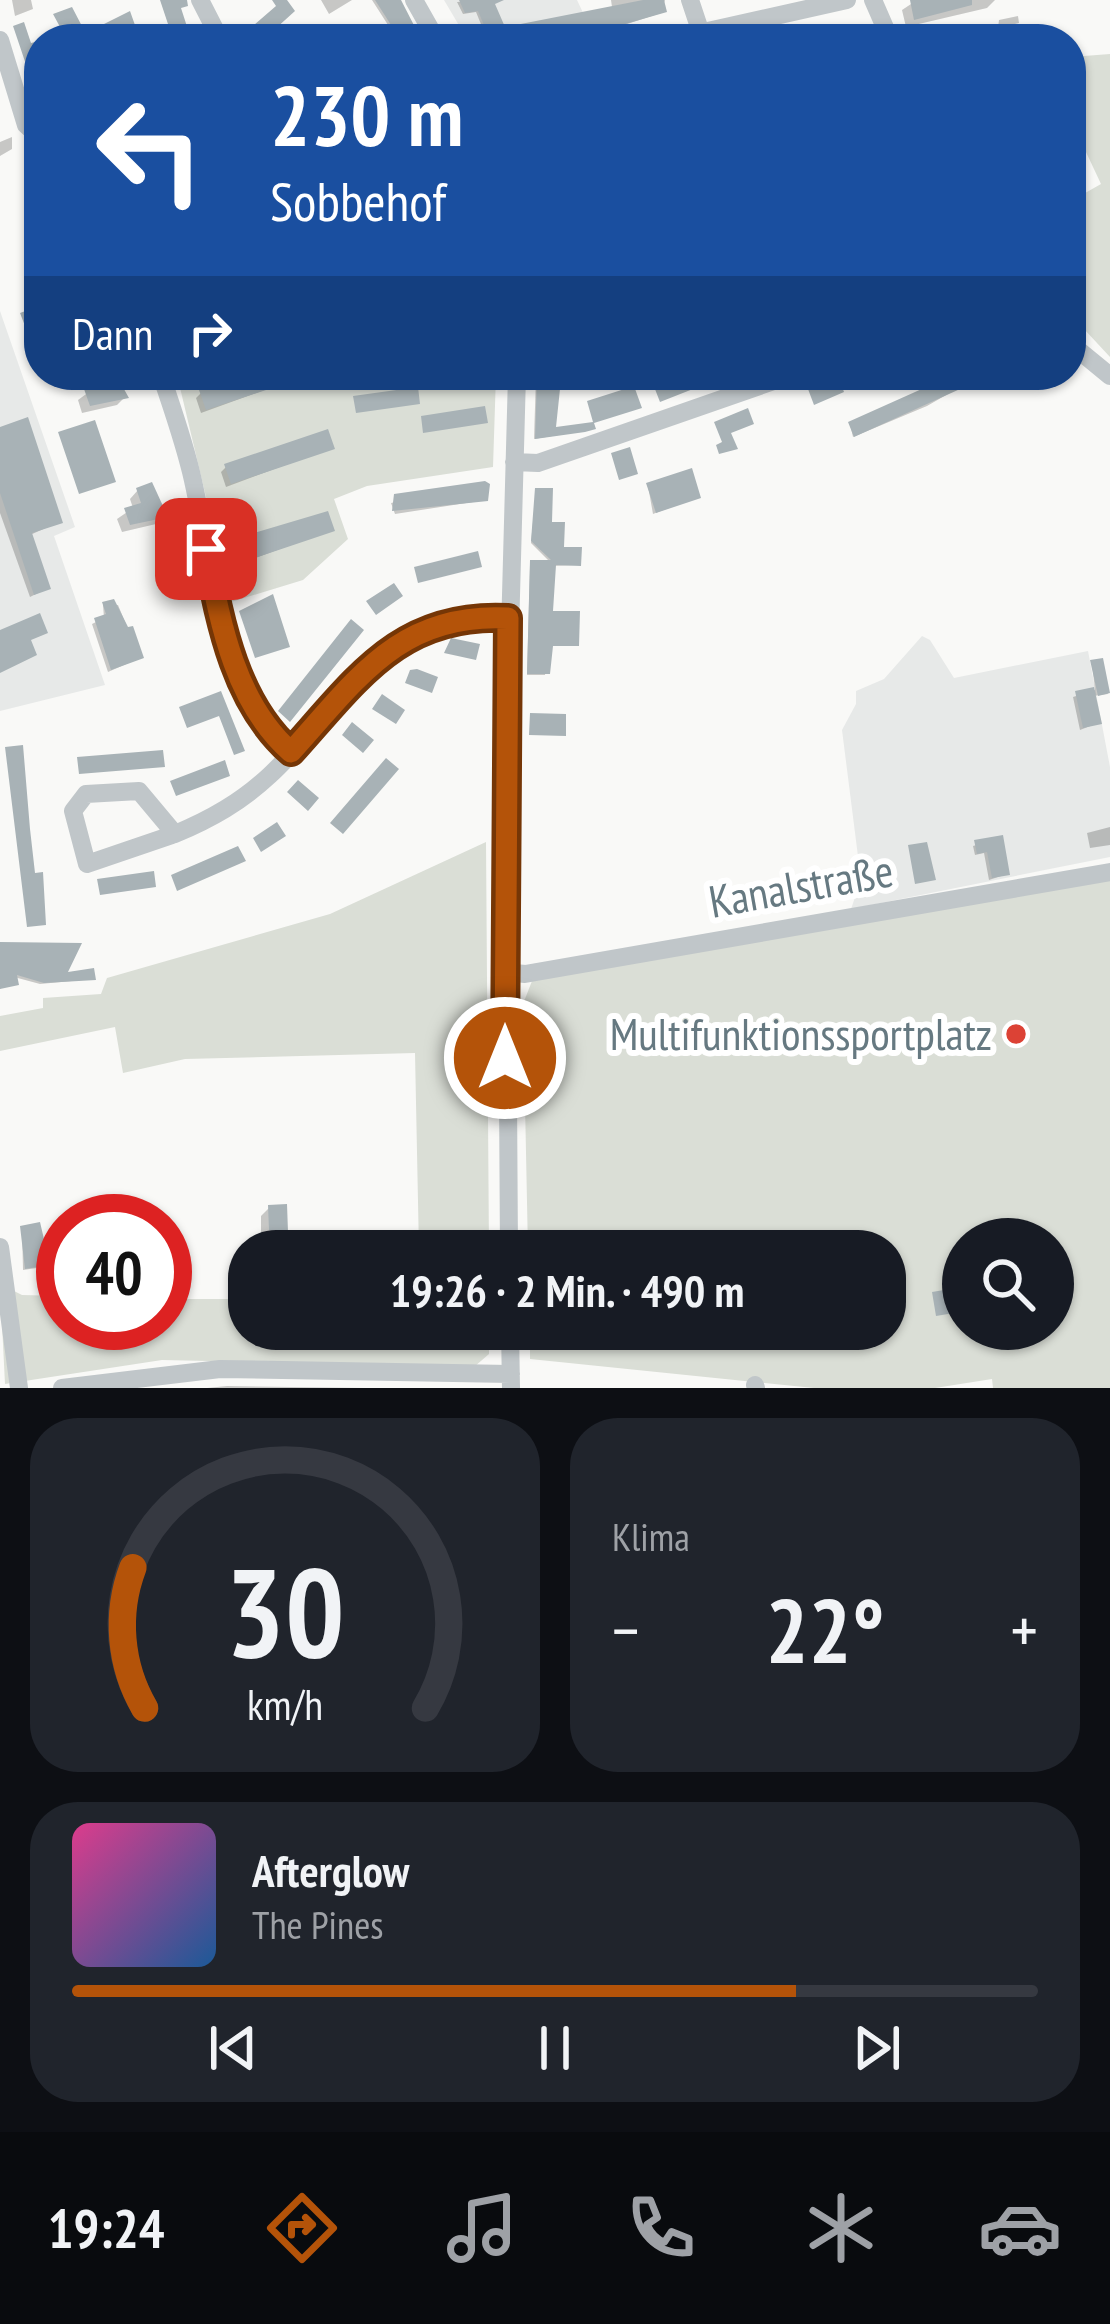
<!DOCTYPE html>
<html lang="de">
<meta charset="utf-8">
<style>
body{margin:0;font-family:"PT Sans Narrow",sans-serif;background:#20242c;color:#f1f3f6;height:100vh;display:flex;flex-direction:column;font-size:45px;white-space:nowrap}
*{box-sizing:border-box;margin:0}
p{font-size:39px;color:#9ea1a6}
.icon{flex:none;width:66px;height:66px;fill:none;stroke:currentColor;stroke-width:2;stroke-linecap:round;stroke-linejoin:round}
.map{position:relative;height:1388px;overflow:hidden}
.drawer{display:flex;flex-direction:column;gap:30px;padding:30px;background:#0d0f14;flex:1}
.drawer>*{flex:none}
.banner{position:absolute;left:24px;top:24px;width:1062px;height:366px;border-radius:48px;box-shadow:0 3px 9px #0004;background:#1a4fa0;color:#fff;overflow:hidden}
.controls{position:absolute;left:942px;top:1218px;display:grid;gap:24px}
.controls a{display:grid;place-items:center;width:132px;height:132px;border-radius:50%;background:#171b24;box-shadow:0 3px 9px #0004;font-size:60px}
.speed{position:absolute;left:36px;top:1194px;display:flex;gap:24px;font-size:60px;font-weight:700;text-align:center}
.speed>*{display:grid;place-content:center;width:156px;height:156px;border-radius:50%;background:#171b24;box-shadow:0 3px 9px #0004;line-height:1}
.speed .limit{border:18px solid #d22;background:#fff;color:#111}
.pin{position:absolute;display:grid;place-items:center;width:102px;height:102px;color:#fff;margin:-51px;border-radius:24px;box-shadow:0 6px 18px #0006}
.me{position:absolute;width:132px;margin:-66px;rotate:0deg;stroke-linejoin:round;filter:drop-shadow(0 0 9px #0008)}
.turn{display:flex;align-items:center;gap:42px;height:252px;padding:0 48px;font-size:54px}
.turn .icon{width:156px;height:156px;stroke-width:2.5}
.turn b{display:block;font-size:84px;line-height:102px}
.then{display:flex;align-items:center;height:114px;padding:0 48px;background:#0003;gap:24px;font-size:45px}
.big{font-size:90px;font-weight:700;line-height:1.1}
.drawer .widget{flex:1;display:flex;flex-direction:column;justify-content:center;gap:18px;min-width:0;padding:0 42px;border-radius:48px;background:#20242c}
.drawer .dial{align-items:center;gap:0}
.dial svg{height:312px;overflow:visible;fill:none;stroke:#363941;stroke-width:7;stroke-linecap:round;text-anchor:middle}
.dial text{fill:#f1f3f6;stroke:none}
.song{display:flex;align-items:center;gap:36px}
.cover{width:144px;height:144px;border-radius:18px;background:linear-gradient(135deg,hsl(330 70% 55%),hsl(210 70% 35%))}
.played{height:12px;border-radius:6px;background:linear-gradient(90deg,#b45309 75%,#363941 75%)}
.keys{display:flex;justify-content:space-around;direction:ltr}
.heat{display:flex;justify-content:space-between;align-items:center;font-size:66px;direction:ltr}
.drawer .tiles{flex:1;display:grid;gap:30px;grid-template-columns:1fr 1fr}
.widget:last-child{grid-column:span 2}
.trip{position:absolute;left:228px;top:1230px;width:678px;height:120px;border-radius:48px;background:#171b24;box-shadow:0 3px 9px #0004;font-weight:700;line-height:120px;text-align:center}
.menu{display:flex;height:192px;justify-content:space-around;align-items:center;background:#090b0e;color:#9ea1a6}
.menu .icon{width:84px;height:84px}
.menu .on{color:#b45309}
.menu b{font-size:54px;color:#f1f3f6}
.map>svg:first-child{display:block}
</style>
<div class="map">
<svg width="1110" height="1388" viewBox="0 0 1110 1388">
<rect width="100%" height="100%" fill="#f9f9f7"/>
<path fill="#e7e9e8" d="M444,0H577L595,38L467,39Z
M0,311L75,527L54,536L105,685L0,711Z
M922,636L930,640L954,678L1088,651L1110,767V857L851,909L861,880L842,730L856,704V691L884,679Z"/>
<path fill="#daded6" fill-rule="evenodd" d="M1110,54V357L1071,315V201L1101,184L1071,120V57Z
M177,375H496L493,467L367,486L334,499L348,539L303,580L231,602Z
M486,842L489,1251H419L415,1053L185,1059L123,1073L115,1027L0,1051V1016L43,1008V998L101,994L107,978L330,914Z
M1110,878V1388H993L992,1379L935,1388H814L530,1359V1329H885V1251H528L523,1004L532,981ZM963,1239H1053V1329H963Z
M0,1284L22,1295L63,1296V1323H165V1299H249V1329H489V1354L474,1367L162,1360L5,1384Z"/>
<path fill="#0003" d="M12,0H31L33,9L15,16Z
M321,0H352L329,14Z
M372,0H394L418,39H397Z
M493,0L503,31L612,7L611,0H665L661,13L581,39H487L476,12L463,14L457,2Z
M917,0H995L987,8L906,27L902,10Z
M1018,16L1019,23L998,28L999,20Z
M836,26L840,32L845,27L856,39H827Z
M12,137V149L0,156V142Z
M94,375H115L125,397L117,405L82,413L78,400L93,389L90,380Z
M255,375H306L201,413L196,398L201,393Z
M536,375H554L553,431L590,430L534,439Z
M957,375H981L927,406L853,437L850,424Z
M0,430L59,522L30,535L48,588L30,597L0,513Z
M331,448L226,487L221,472L226,467Z
M469,486L486,500L395,514L391,503Z
M648,486L698,497L653,514Z
M138,490L164,516L156,524L122,532L117,519L133,508L130,499Z
M536,491L561,550L578,565L553,566L550,614L577,644L549,646L545,675H527L530,565L551,563L531,543Z
M331,530L226,569L221,554L227,549Z
M103,605H118L140,658L108,672L92,624L104,618Z
M1092,663L1108,694L1093,696L1098,723L1080,730L1073,697L1095,690Z
M1110,827V845L1090,848L1087,833Z
M1000,838L1007,874L989,880L984,853L975,855L973,846Z
M0,945L63,976L93,979L40,984L14,977L0,989Z
M269,1208L285,1230L276,1239L261,1237V1216Z
M22,1228L47,1264L44,1267L23,1270Z
M227,1386L366,1388H207Z"/>
<path fill="#a8b2b6" d="M160,0H187L188,6L181,8L191,39H173Z
M272,0H287L295,11L264,39H238L276,6Z
M375,0H401L421,39H400Z
M459,0H504L495,4L505,27L643,0H664L667,12L573,39H490L478,11L465,13Z
M910,0H972V5L914,20Z
M72,7L85,32L66,38L53,14Z
M130,11L136,28L108,39L104,24Z
M24,22L31,43L39,41V103L13,26Z
M39,306V357H37L20,313Z
M99,375H116L129,398L90,406L84,389L101,383Z
M246,375H304L305,377L206,410L199,390Z
M537,375H588L579,389H560L556,427L593,422L587,401L634,386L642,408L594,423L596,429L585,432L535,439Z
M676,375H726V376L660,402L653,384Z
M953,375H991L854,437L848,422Z
M838,376L844,392L814,405L808,389Z
M418,387L420,404L356,413L353,396Z
M485,406L488,423L423,433L421,416Z
M748,408L754,424L731,433L738,449L719,454L716,445L722,442L714,422Z
M28,417L63,523L32,533L51,589L34,595L0,493V427Z
M95,420L116,482L79,494L58,432Z
M328,429L335,449L231,484L224,464Z
M630,447L638,474L619,480L611,453Z
M692,468L701,498L656,513L646,483Z
M485,481L490,484L488,501L392,511L394,494Z
M152,482L168,517L130,525L124,508L141,503L136,488Z
M535,488H553L552,522H565L564,547H582L581,566L556,565L553,611H580L579,646H553L550,674H527L530,560H551L531,541Z
M328,511L335,531L231,566L225,546L241,537Z
M478,551L482,567L418,583L414,567Z
M394,583L403,596L376,615L366,601Z
M273,594L290,647L255,658L239,611Z
M114,599L128,627L133,626L144,658L111,670L94,618L106,614L102,602Z
M40,613L48,633L31,640L37,655L0,673V630Z
M351,619L364,630L290,722L278,711Z
M451,638L480,644L476,660L444,653Z
M1103,658L1110,693L1098,696L1090,660Z
M417,669L438,677L432,693L405,683L410,670Z
M1094,687L1102,724L1083,728L1075,691Z
M221,691L245,751L234,755L219,716L187,728L179,707Z
M382,694L405,710L396,724L372,709Z
M530,713L566,714V736L529,735Z
M352,722L374,740L363,753L342,735Z
M23,745L30,829L35,873L43,872L46,925L27,927L5,747Z
M163,750L165,767L79,774L77,757Z
M386,758L399,769L343,834L330,823Z
M225,760L230,776L176,796L170,781Z
M298,780L319,798L308,811L287,792Z
M277,822L286,836L261,852L253,838Z
M1003,835L1010,875L992,878L987,852L977,854L974,840Z
M927,842L936,880L915,884L908,845Z
M238,846L246,861L177,891L171,875Z
M154,871L156,887L100,895L97,879Z
M0,942L82,943L68,972L94,968L96,980L44,983L17,975L19,985L0,989Z
M287,1204L288,1232L269,1230L268,1205Z
M40,1222L50,1265L25,1269L20,1226Z
M956,1288L960,1312L936,1316L932,1292Z"/>
<g fill="none" stroke-linecap="round" stroke-linejoin="round">
<path stroke="#c0c6c9" stroke-width="18" d="M200,0L220,39
M414,0L436,39
M690,0L701,33
M873,0L890,39
M672,39L847,0
M0,40L26,125L39,137
M1071,344L1110,376
M161,375C172,407 183,439 191,472C214,566 214,683 291,752
M514,462L538,463L791,375
M175,834L87,864L73,811L86,794L139,791L175,834C211,819 241,802 270,775C350,700 383,612 508,618
M506,972L525,974L1110,872
M0,1247L19,1388
M509,1251L506,779L517,375
M510,1329L511,1388
M755,1385L756,1388
M62,1388L220,1369L511,1374"/>
</g>
<g fill="none" stroke-linecap="round" stroke-linejoin="round">
<defs>
<path id="route" d="M206,549C220,621 234,702 291,752C357,679 400,612 508,618L505,1058"/>
</defs>
<use href="#route" stroke="#753606" stroke-width="30"/>
<use href="#route" stroke="#b45309" stroke-width="21"/>
</g>
<circle fill="#dc4235" stroke="#fff" stroke-width="4.5" cx="1016" cy="1034" r="12"/>
<g text-anchor="middle" stroke-width="12" stroke-linejoin="round" paint-order="stroke">
<g font-size="45" fill="#667981" stroke="#fff">
<text transform="translate(801 886) rotate(-10)" y="16">Kanalstraße</text>
</g>
<g font-size="45" fill="#667981" stroke="#fff" text-anchor="end">
<text x="992" y="1050">Multifunktionssportplatz</text>
</g>
</g>
</svg>
<div class="controls">
<a><svg class="icon" aria-label="search" viewBox="0 0 24 24"><circle cx="10" cy="10" r="6"/><path d="M15 15l6 6"/></svg></a>
</div>
<div class="speed"><div class="limit">40</div></div>
<div class="pin" style="left:206px;top:549px;background:#d93025"><svg class="icon" aria-label="arrive" viewBox="0 0 24 24"><path d="M6 21V4h12l-3 4 3 4H6"/></svg></div>
<svg class="me" style="left:505px;top:1058px" viewBox="-20 -20 40 40"><circle r="17" fill="#b45309" stroke="#fff" stroke-width="3"/><path d="M0-11L8 9 0 5-8 9z" fill="#fff"/></svg>
<div class="trip">19:26 · 2 Min. · 490 m</div>
<div class="banner">
<div class="turn"><svg class="icon" aria-label="left" viewBox="0 0 24 24"><path d="M17 20v-9H6M10 6l-5 5 5 5"/></svg><div><b>230 m</b>Sobbehof</div></div>
<div class="then">Dann<svg class="icon" aria-label="right" viewBox="0 0 24 24"><path d="M7 20v-9h11M14 6l5 5-5 5"/></svg></div>
</div>
</div>
<section class="drawer">
<div class="tiles">
<div class="widget dial"><svg viewBox="0 0 100 80">
<path d="M14 69A42 42 0 1 1 86 69"/>
<path d="M14 69A42 42 0 0 1 11 33" stroke="#b45309"/>
<text x="50" y="56" font-size="32" font-weight="700">30</text>
<text x="50" y="72" font-size="11">km/h</text>
</svg></div>
<div class="widget"><p>Klima</p>
<div class="heat"><a>−</a><b class="big">22°</b><a>+</a></div>
</div>
<div class="widget">
<div class="song"><i class="cover"></i><div><b>Afterglow</b><p>The Pines</p></div></div>
<div class="played"></div>
<div class="keys"><svg class="icon" aria-label="previous" viewBox="0 0 24 24"><path d="M18 5L8 12l10 7zM5 5v14"/></svg><svg class="icon" aria-label="pause" viewBox="0 0 24 24"><path d="M8 5v14M16 5v14"/></svg><svg class="icon" aria-label="next" viewBox="0 0 24 24"><path d="M6 5l10 7-10 7zM19 5v14"/></svg></div>
</div>
</div>
</section>
<nav class="menu">
<b>19:24</b>
<svg class="icon on" aria-label="directions" viewBox="0 0 24 24"><path d="M12 3l9 9-9 9-9-9zM9 14v-3h6M13 9l2 2-2 2"/></svg>
<svg class="icon" aria-label="music" viewBox="0 0 24 24"><path d="M9 18V5l10-2v13"/><circle cx="6" cy="18" r="3"/><circle cx="16" cy="16" r="3"/></svg>
<svg class="icon" aria-label="phone" viewBox="0 0 24 24"><path d="M5 4h4l2 5-3 2q2 4 5 5l2-3 5 2v4C11 20 4 13 5 4z"/></svg>
<svg class="icon" aria-label="climate" viewBox="0 0 24 24"><path d="M12 3v18M4 7l16 10M4 17L20 7"/></svg>
<svg class="icon" aria-label="car" viewBox="0 0 24 24"><path d="M5 17H2v-5l4-1 3-4h7l3 4 3 1v5h-3M9 17h6M6 11h13"/><circle cx="7" cy="17" r="2"/><circle cx="17" cy="17" r="2"/></svg>
</nav>
